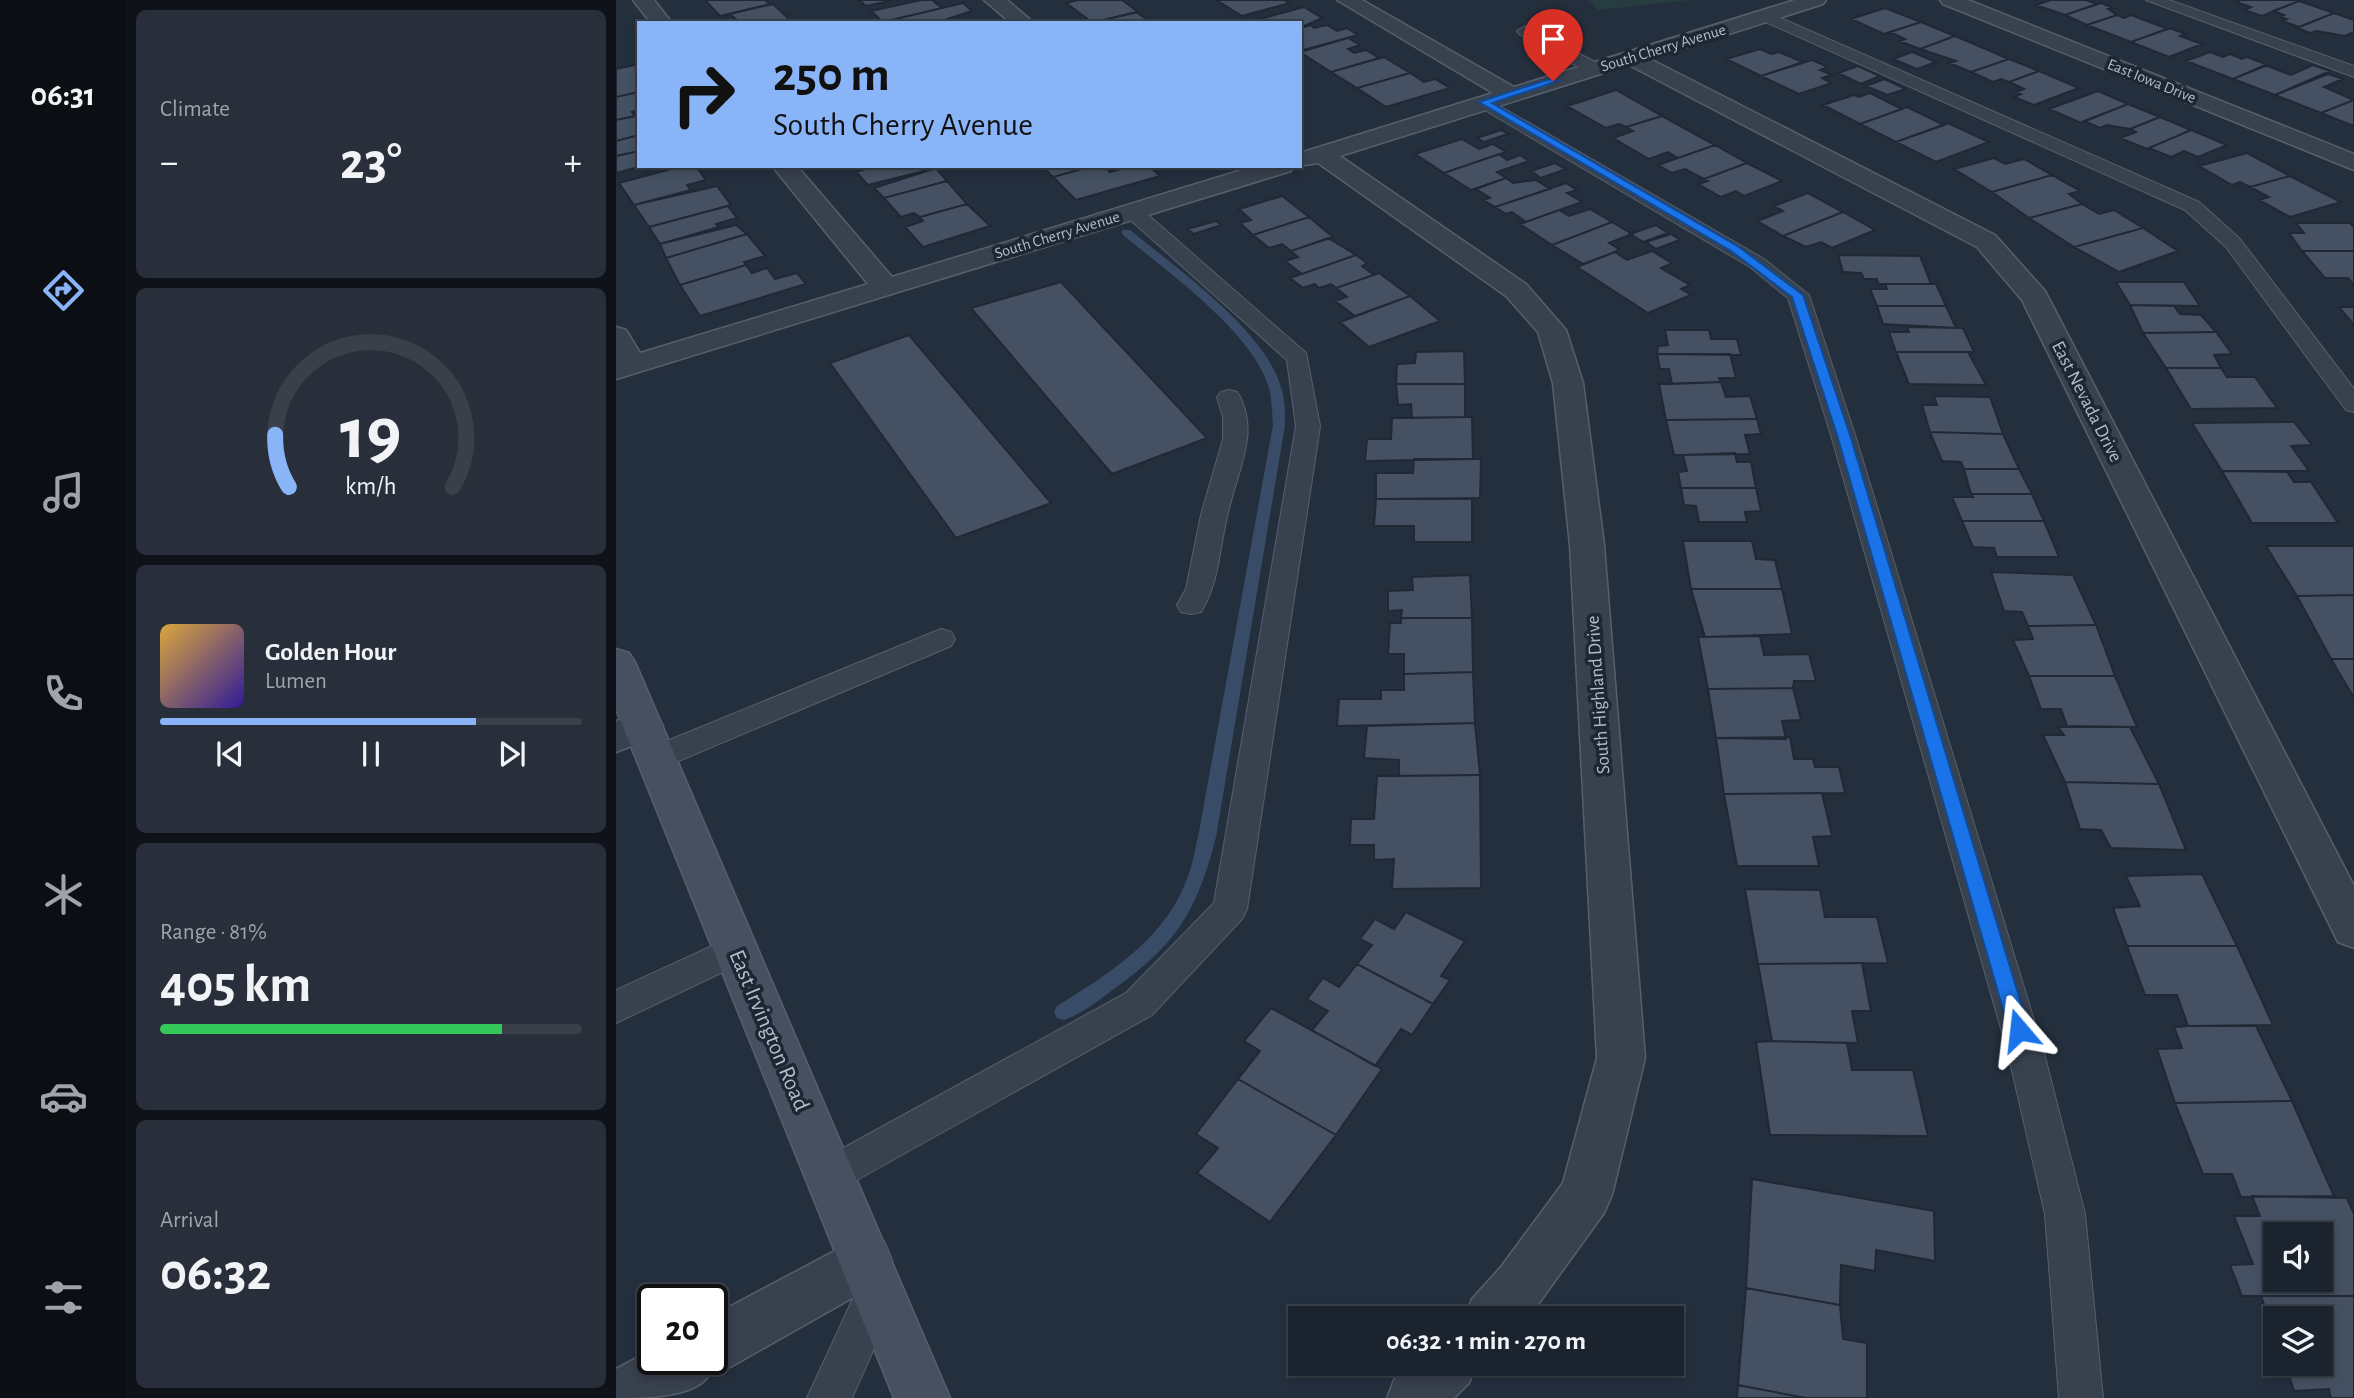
<!DOCTYPE html>
<meta charset="utf-8">
<style>
body{margin:0;font-family:"Alegreya Sans",sans-serif;background:#282f3a;color:#f1f3f6;height:100vh;display:flex;flex-direction:column;font-size:26px;white-space:nowrap}
*{box-sizing:border-box;margin:0}
p{font-size:23px;color:#a0a4aa}
.icon{flex:none;width:38px;height:38px;fill:none;stroke:currentColor;stroke-width:2;stroke-linecap:round;stroke-linejoin:round}
.map{position:relative;flex:1;overflow:hidden}
.sheet{display:flex;flex-direction:column;gap:10px;padding:10px;background:#0f1319;width:490px}
.sheet>*{flex:none}
.banner{position:absolute;left:21px;top:21px;width:665px;height:147px;border-radius:0px;box-shadow:0 4px 10px #0003,0 0 0 2px #39404a;background:#8ab4f8;color:#111;overflow:hidden}
.controls{position:absolute;left:1647px;top:1222px;display:grid;gap:14px}
.controls a{display:grid;place-items:center;width:70px;height:70px;border-radius:0px;background:#1b232e;box-shadow:0 4px 10px #0003,0 0 0 2px #39404a;font-size:35px}
.speed{position:absolute;left:21px;top:1284px;display:flex;gap:14px;font-size:35px;font-weight:700;text-align:center}
.speed>*{display:grid;place-content:center;width:91px;height:91px;border-radius:50%;background:#1b232e;box-shadow:0 4px 10px #0003,0 0 0 2px #39404a;line-height:1}
.speed .limit{border:4px solid #111;border-radius:10px;background:#fff;color:#111}
.pin{position:absolute;display:grid;place-items:center;width:60px;height:60px;color:#fff;margin:-72px -30px;border-radius:50% 50% 50% 0;rotate:-45deg;box-shadow:0 0 7px #0007}
.pin .icon{rotate:45deg}
.me{position:absolute;width:77px;margin:-38px;rotate:343deg;stroke-linejoin:round;filter:drop-shadow(0 0 5px #0008)}
.turn{display:flex;align-items:center;gap:24px;height:147px;padding:0 21px;font-size:32px}
.turn .icon{width:91px;height:91px;stroke-width:2.5}
.turn b{display:block;font-size:49px;line-height:60px}
.big{font-size:52px;font-weight:600;line-height:1.1}
.sheet .widget{flex:1;display:flex;flex-direction:column;justify-content:center;gap:10px;min-width:0;padding:0 24px;border-radius:10px;background:#282f3a}
.sheet .dial{align-items:center;gap:0}
.dial svg{height:182px;overflow:visible;fill:none;stroke:#39404a;stroke-width:7;stroke-linecap:round;text-anchor:middle}
.dial text{fill:#f1f3f6;stroke:none}
.song{display:flex;align-items:center;gap:21px}
.cover{width:84px;height:84px;border-radius:10px;background:linear-gradient(135deg,hsl(40 70% 55%),hsl(250 70% 35%))}
.played{height:7px;border-radius:4px;background:linear-gradient(90deg,#8ab4f8 75%,#39404a 75%)}
.keys{display:flex;justify-content:space-around;direction:ltr}
.heat{display:flex;justify-content:space-between;align-items:center;font-size:38px;direction:ltr}
.charge{height:10px;border-radius:5px;background:linear-gradient(90deg,#34c759 81%,#39404a 0)}
.trip{position:absolute;left:672px;top:1306px;width:396px;height:70px;border-radius:0px;background:#1b232e;box-shadow:0 4px 10px #0003,0 0 0 2px #39404a;font-weight:600;line-height:70px;text-align:center}
main{display:flex;flex:1;min-height:0}
.dock{display:flex;flex-direction:column;width:126px;justify-content:space-around;align-items:center;background:#0b0e12;color:#a0a4aa}
.dock .icon{width:49px;height:49px}
.dock .selected{color:#8ab4f8}
.dock b{font-size:32px;color:#f1f3f6}
.map>svg:first-child{display:block}
</style>
<main>
<nav class="dock">
<b>06:31</b>
<svg class="icon selected" aria-label="directions" viewBox="0 0 24 24"><path d="M12 3l9 9-9 9-9-9zM9 14v-3h6M13 9l2 2-2 2"/></svg>
<svg class="icon" aria-label="music" viewBox="0 0 24 24"><path d="M9 18V5l10-2v13"/><circle cx="6" cy="18" r="3"/><circle cx="16" cy="16" r="3"/></svg>
<svg class="icon" aria-label="phone" viewBox="0 0 24 24"><path d="M5 4h4l2 5-3 2q2 4 5 5l2-3 5 2v4C11 20 4 13 5 4z"/></svg>
<svg class="icon" aria-label="climate" viewBox="0 0 24 24"><path d="M12 3v18M4 7l16 10M4 17L20 7"/></svg>
<svg class="icon" aria-label="car" viewBox="0 0 24 24"><path d="M5 17H2v-5l4-1 3-4h7l3 4 3 1v5h-3M9 17h6M6 11h13"/><circle cx="7" cy="17" r="2"/><circle cx="17" cy="17" r="2"/></svg>
<svg class="icon" aria-label="filters" viewBox="0 0 24 24"><path d="M4 7h16M4 17h16"/><circle cx="9" cy="7" r="2"/><circle cx="15" cy="17" r="2"/></svg>
</nav>
<section class="sheet">
<div class="widget"><p>Climate</p>
<div class="heat"><a>−</a><b class="big">23°</b><a>+</a></div>
</div>
<div class="widget dial"><svg viewBox="0 0 100 80">
<path d="M14 69A42 42 0 1 1 86 69"/>
<path d="M14 69A42 42 0 0 1 8 46" stroke="#8ab4f8"/>
<text x="50" y="56" font-size="32" font-weight="700">19</text>
<text x="50" y="72" font-size="11">km/h</text>
</svg></div>
<div class="widget">
<div class="song"><i class="cover"></i><div><b>Golden Hour</b><p>Lumen</p></div></div>
<div class="played"></div>
<div class="keys"><svg class="icon" aria-label="previous" viewBox="0 0 24 24"><path d="M18 5L8 12l10 7zM5 5v14"/></svg><svg class="icon" aria-label="pause" viewBox="0 0 24 24"><path d="M8 5v14M16 5v14"/></svg><svg class="icon" aria-label="next" viewBox="0 0 24 24"><path d="M6 5l10 7-10 7zM19 5v14"/></svg></div>
</div>
<div class="widget"><p>Range · 81%</p><b class="big">405 km</b><div class="charge"></div></div>
<div class="widget"><p>Arrival</p><b class="big">06:32</b></div>
</section>
<div class="map">
<svg width="1738" height="1398" viewBox="0 0 1738 1398">
<rect width="100%" height="100%" fill="#242f3e"/>
<path fill="#263c3f" d="M973,0H1074L982,10Z"/>
<g fill="none" stroke-linecap="round" stroke-linejoin="round">
<path fill="#394c67" fill-rule="evenodd" d="M506,230H514C561,269 647,328 665,387C669,399 669,413 669,425L600,837C581,911 561,944 498,989C483,1000 466,1014 448,1020L441,1018L438,1012L441,1006C491,975 546,941 569,884C576,869 578,853 582,837L657,425C656,413 656,399 653,388C636,331 551,272 506,234Z"/>
</g>
<path fill="#455162" stroke="#1f2835" stroke-width="2" fill-rule="evenodd" d="M89,0H149L154,4L104,16Z
M243,0H278L250,6Z
M305,0H316L326,8L267,22L255,11Z
M462,0H506L522,12L483,21L473,20L450,3Z
M600,0H668L674,3L626,16Z
M1435,0H1470L1481,4L1449,15L1420,5Z
M1624,0H1680L1683,1L1646,16L1628,10L1635,7L1620,2Z
M1683,1L1718,13L1683,27L1666,21L1671,19L1664,17L1668,15L1657,11Z
M347,3L356,11L319,23L267,22Z
M1485,3L1498,8L1492,9L1501,15L1471,25L1449,15Z
M157,4L176,22L108,23L121,20L114,14Z
M688,7L706,18L684,28V23L636,21Z
M1269,8L1305,22L1268,34L1235,19Z
M520,12L536,23L483,21Z
M1718,13L1738,20V32L1729,36L1701,31L1694,33L1681,28Z
M1501,15L1508,18L1515,15L1552,29L1515,42L1471,25Z
M1305,22L1339,36L1304,49L1283,41L1289,39L1274,32Z
M695,25L698,28L711,25L721,31L731,28L742,35L684,51V28Z
M1553,28L1570,34L1564,36L1586,44L1553,57L1515,42Z
M1339,36L1393,59L1355,72L1333,63L1340,61L1304,49Z
M732,38L744,45L732,49L738,53L750,50L763,58L715,72L684,52Z
M1144,49L1155,54L1163,52L1187,62L1145,76L1110,59Z
M1296,52L1320,62L1301,69L1277,59Z
M1594,52L1607,57L1614,54L1626,59L1631,57L1652,65L1617,79L1570,61Z
M768,57L794,73L741,88L715,72Z
M1393,59L1423,71L1393,82L1385,79L1377,82L1355,72Z
M1196,60L1212,67L1204,70L1216,75L1206,78L1216,83L1183,94L1145,76Z
M23,64V92L0,97V69Z
M1649,65L1675,75L1697,65L1714,71L1659,95L1617,79Z
M1242,66L1264,76L1245,84L1222,73Z
M1423,71L1463,88L1418,105L1398,97L1405,94L1400,92L1408,89L1393,82Z
M794,73L808,82L819,79L834,88L770,107L741,88Z
M1712,74L1727,79L1708,87L1738,100L1705,113L1659,95Z
M1268,79L1290,89L1271,95L1250,86Z
M1000,90L1046,116L1010,127L1003,124L990,128L951,106Z
M1482,91L1512,104L1465,123L1433,109Z
M23,92V110L16,112L19,116L0,120V97Z
M1254,93L1286,109L1244,124L1207,105L1238,95L1243,97Z
M1738,100V126L1705,113Z
M1512,104L1544,117L1514,129L1491,125L1484,128L1468,121Z
M1291,107L1328,125L1280,142L1244,124Z
M19,116L23,121V135L0,141V120Z
M1046,116L1099,145L1062,158L1052,152L1033,159L997,138L1017,131L1010,127Z
M1544,117L1575,130L1531,149L1504,138L1520,132L1514,129Z
M1332,123L1373,142L1320,162L1280,142Z
M885,130L892,134L868,142L861,138Z
M1575,130L1611,145L1582,157L1568,151L1555,157L1533,148Z
M23,135V151L0,156V141Z
M846,139L863,149L877,144L890,152L828,173L799,154Z
M1099,145L1131,163L1088,179L1069,169L1056,173L1042,165Z
M23,151V166H27L0,173V156Z
M1631,153L1674,176L1634,187L1624,182L1616,185L1583,166Z
M883,154L891,160L904,155L913,161L881,172L890,178L855,190L828,173Z
M1378,158L1389,164L1408,159L1436,175L1376,192L1338,169Z
M939,163L950,169L925,178L915,171Z
M1131,163L1166,181L1128,196L1120,191L1105,197L1082,184L1092,181L1088,179Z
M66,166H80L90,180L71,185L75,190L18,205L3,183Z
M260,166H317L320,168L252,185L240,172Z
M426,166H477L437,177Z
M477,166H488L494,172L517,166H533L544,176L460,200L437,177Z
M320,168L331,181L268,198L258,188Z
M1436,175L1464,191L1453,194L1466,204L1413,218L1376,192Z
M1674,176L1725,202L1674,217L1643,200L1653,197L1634,187Z
M890,178L897,183L920,180L934,189L879,207L867,200L874,198L860,189Z
M331,181L351,204L304,217L298,213L285,217L268,198Z
M950,183L961,190L951,193L966,202L910,222L896,212L890,214L879,207Z
M101,186L115,205L33,227L18,205Z
M1192,193L1227,212L1167,236L1141,221L1167,211L1158,206Z
M666,196L693,217L637,235L624,223L635,220L623,209Z
M351,204L374,226L307,247L289,227L307,221L304,217Z
M1466,204L1483,214L1498,210L1527,228L1458,247L1413,218Z
M112,206L121,218L100,224L103,227L44,244L33,227Z
M974,209L996,222L936,245L904,224L943,210L953,216Z
M1227,212L1259,230L1216,248L1205,242L1190,247L1167,236Z
M693,217L717,237L675,251L666,244L653,248L637,235Z
M600,221L605,225L578,234L571,229Z
M996,222L1016,234L993,243L1003,249L999,252L967,264L936,245Z
M1680,223H1734L1738,227V251H1686L1673,233H1688Z
M120,225L131,234L50,258L44,244Z
M1040,225L1052,233L1027,242L1014,234Z
M1527,228L1562,251L1503,272L1458,247Z
M131,234L149,256L128,262L130,265L64,285L50,258Z
M1055,234L1064,240L1040,249L1030,242Z
M712,238L740,255L686,274L669,261L682,257L675,251Z
M1036,251L1056,263L1045,268L1074,285L1065,289L1075,295L1032,313L961,267L999,252L1011,260Z
M1686,251H1738V285L1732,278H1709Z
M740,255L751,263L746,266L758,275L720,288L715,284L703,288L699,284L687,288L674,278Z
M1222,255L1304,256L1315,284H1262L1261,279H1248L1245,273L1227,272Z
M130,265L136,273L151,268L159,279L181,273L190,284L84,316L64,285Z
M763,273L794,296L739,316L719,301L731,297L720,288Z
M445,282L591,438L496,474L355,308Z
M1500,282H1568L1584,306L1514,305Z
M1269,284H1320L1330,306H1261L1254,289H1271Z
M794,296L824,321L753,347L724,322Z
M1514,305L1558,306L1564,314L1585,315L1600,332L1527,333Z
M1261,306H1330L1340,328L1267,324Z
M1723,307H1738V325Z
M1291,327L1347,328L1358,352H1280L1273,332H1293Z
M1049,330H1093L1095,339H1121L1125,355L1041,354L1042,346L1052,345Z
M1600,332L1616,354L1598,355L1605,368H1550L1527,333Z
M293,335L435,503L340,538L214,363Z
M848,351L849,384H780L781,364L799,363L800,352Z
M1280,352H1352L1370,385L1293,384Z
M1041,354H1114L1120,378H1103L1105,382L1056,384L1053,369H1044Z
M1550,368H1605L1611,377H1639L1661,408L1575,409Z
M1105,382L1110,397L1134,396L1141,419L1050,420L1043,384Z
M780,384H849V417L796,418L795,404L782,405Z
M1318,396L1374,397L1387,434L1314,432L1306,405H1321Z
M849,417H856L857,459L749,461L751,439H775L776,418Z
M1141,419L1145,434L1129,435L1134,454L1058,455L1050,420Z
M1678,422L1696,445L1675,446L1693,471H1606L1576,423Z
M1314,432L1387,434L1403,469H1348L1345,462L1326,461Z
M1119,453L1121,462H1135L1140,488H1065L1062,472L1071,471L1067,455Z
M798,459H865L864,498L760,499V473H797Z
M1348,469H1403L1416,494H1355Z
M1606,471L1671,472L1678,482H1695L1722,523H1636Z
M1065,488H1140L1145,511L1129,512L1131,522H1083L1080,506L1068,505Z
M1355,494H1416L1428,521H1346L1336,497H1357Z
M760,499H856V542H798V526H758Z
M1346,521H1428L1443,557H1381L1378,548L1357,547Z
M1067,541H1136L1140,559L1159,560L1166,589H1075Z
M1650,546H1738V595L1681,596Z
M1375,572L1457,575L1480,625L1412,626L1406,612L1388,611Z
M854,575L856,618H785L786,610L772,611V591L797,590L796,577Z
M1075,589H1166L1176,634L1089,637Z
M1738,595V659H1715L1681,596Z
M785,618H856L857,672L788,674V654H772L774,623H785Z
M1480,625L1499,676H1413L1397,640L1417,639L1412,626Z
M1144,636L1148,655L1193,654L1200,681H1178L1177,688L1092,689L1082,637Z
M1715,659H1738V698Z
M857,672L859,723L721,726L723,699H765V690H788V674Z
M1413,676H1499L1521,727L1451,726L1445,709H1425Z
M1177,688L1185,720L1166,721L1170,739L1100,738L1092,689Z
M859,723L864,775L783,776V760L748,758L751,726Z
M1442,727H1514L1543,784L1449,782L1427,735H1448Z
M1174,737L1178,759H1197L1199,767H1223L1229,793L1108,794L1100,738Z
M864,775L865,888L776,889L778,859L758,860V845H734L735,819H758L761,776Z
M1449,782L1543,784L1570,850L1495,848L1485,830L1464,829Z
M1206,793L1216,836L1197,837L1203,866H1121L1108,794Z
M1586,874L1621,946H1511L1497,908L1524,906L1510,876Z
M1129,889L1204,890L1209,917H1261L1272,963L1142,964Z
M790,912L849,941L825,976L834,980L817,1004L741,964L756,945L744,939L759,919L778,929Z
M1511,946H1621L1657,1025L1572,1026L1561,995H1529Z
M1246,963L1255,1011H1236L1242,1043L1156,1041L1142,964Z
M741,964L817,1004L796,1035L785,1029L759,1066L696,1030L712,1011L691,999L707,978L723,987Z
M655,1008L766,1069L720,1135L622,1079L644,1051L628,1041Z
M1572,1026H1640L1676,1101L1559,1103L1541,1049L1566,1048L1558,1027Z
M1156,1041L1231,1043L1236,1070H1297L1312,1136L1154,1135L1140,1042Z
M622,1079L720,1135L654,1222L581,1173L602,1148L580,1134Z
M1676,1101L1718,1196L1625,1197L1616,1174H1587L1559,1103Z
M1136,1179L1318,1211L1319,1261L1260,1250L1259,1271L1225,1265L1224,1305L1130,1288Z
M1636,1196L1731,1198L1738,1214V1296H1626L1614,1265L1637,1264L1618,1216H1644ZM1659,1234H1704V1279H1659Z
M1130,1288L1224,1305L1227,1339L1251,1343V1398H1190L1122,1385Z
M1645,1296H1738V1398H1715L1713,1389L1678,1391L1669,1363H1704V1318H1659V1336Z
M1122,1385L1190,1398H1121Z"/>
<g fill="none" stroke-linecap="round" stroke-linejoin="round">
<defs>
<path id="service" d="M1530,0H1553L1738,66V77Z
M1149,11L1583,202L1624,239L1738,389V412L1730,410L1610,247L1569,210L1143,19V13Z
M909,26L983,64L985,68L983,72H971L903,34L901,31Z
M868,97L1148,259L1193,295L1239,435L1428,1053L1469,1214L1487,1398H1443L1429,1214L1392,1053L1215,435L1172,298L1134,267L862,106L859,102Z
M516,205L523,207L690,353L704,426L631,909L626,919L536,1015L214,1195L200,1189L194,1176L200,1163L510,993L598,903L680,426L671,360L509,215L506,211L509,207Z
M613,390L621,392C630,405 633,424 631,439C628,464 617,489 612,513C603,547 604,581 585,612L575,614L565,612L561,605L570,589L585,515L607,439V417L601,397L605,392Z
M325,629L335,632L339,639L335,646L51,766L40,770L29,766L25,758L29,750Z
M120,935L132,940L137,950L132,960L0,1023V990Z
M262,1271L277,1277L283,1292L236,1398H191L247,1277Z"/>
<path id="minor" d="M17,0H38L56,23H35Z
M368,0H391L418,23H395Z
M721,0H746L898,87L1179,0H1210L1207,4L1034,59L1379,235L1429,291L1738,886V948L1722,942L1406,300L1361,247L1013,65L724,156L910,284L950,330L967,383L988,545L1029,1058L996,1195L988,1213L912,1318H848L856,1299L885,1267L947,1183L981,1058L954,545L937,383L922,332L890,296L702,163L682,166H684V153L877,93Z
M1324,0H1352L1738,154V170L1327,4Z
M156,166H181L276,277L639,166H678L675,171L0,379V327L10,330L24,353L252,284Z
M27,712L41,716L47,726L41,736L0,752V721Z
M249,1235L268,1242L276,1261L268,1280L116,1366L94,1373C82,1398 27,1398 0,1398V1369L37,1349V1360H96V1316Z
M793,1363H861L853,1383L838,1398H771L779,1378Z"/>
<path id="secondary" d="M0,649L13,653L19,662L334,1398H278L0,709Z"/>
</defs>
<use href="#service" stroke="#565f6c" stroke-width="2"/>
<use href="#minor" stroke="#565f6c" stroke-width="3"/>
<use href="#secondary" stroke="#565f6c" stroke-width="3"/>
<use href="#service" fill="#38414e" fill-rule="evenodd"/>
<use href="#minor" fill="#38414e" fill-rule="evenodd"/>
<use href="#secondary" fill="#465061" fill-rule="evenodd"/>
</g>
<path fill="#1a73e8" stroke="#114b97" stroke-width="2" d="M934,79L942,81L876,103L1123,247L1187,295L1234,435L1413,1030L1410,1036L1403,1039L1396,1036L1393,1030L1221,435L1176,297L1115,251L863,102Z"/>
<g text-anchor="middle" stroke-width="7" stroke-linejoin="round" paint-order="stroke">
<g font-size="16" fill="#b4bcc9" stroke="#1d2633">
<text transform="translate(1047 47) rotate(-17)" y="6">South Cherry Avenue</text>
<text transform="translate(1536 80) rotate(22)" y="6">East Iowa Drive</text>
<text transform="translate(441 234) rotate(-17)" y="6">South Cherry Avenue</text>
</g>
<g font-size="19" fill="#b4bcc9" stroke="#1d2633">
<text transform="translate(1472 401) rotate(63)" y="7">East Nevada Drive</text>
<text transform="translate(981 695) rotate(-94)" y="7">South Highland Drive</text>
</g>
<g font-size="23" fill="#b4bcc9" stroke="#1d2633">
<text transform="translate(154 1030) rotate(67)" y="8">East Irvington Road</text>
</g>
</g>
</svg>
<div class="controls">
<a><svg class="icon" aria-label="sound" viewBox="0 0 24 24"><path d="M4 9h4l5-4v14l-5-4H4zM17 9q2 3 0 6"/></svg></a>
<a><svg class="icon" aria-label="layers" viewBox="0 0 24 24"><path d="M12 4l9 5-9 5-9-5zM3 14l9 5 9-5"/></svg></a>
</div>
<div class="speed"><div class="limit">20</div></div>
<div class="pin" style="left:937px;top:81px;background:#d93025"><svg class="icon" aria-label="arrive" viewBox="0 0 24 24"><path d="M6 21V4h12l-3 4 3 4H6"/></svg></div>
<svg class="me" style="left:1403px;top:1030px" viewBox="-20 -20 40 40"><path d="M0-17L14 15 0 8-14 15z" fill="#1a73e8" stroke="#fff" stroke-width="4"/></svg>
<div class="trip">06:32 · 1 min · 270 m</div>
<div class="banner">
<div class="turn"><svg class="icon" aria-label="right" viewBox="0 0 24 24"><path d="M7 20v-9h11M14 6l5 5-5 5"/></svg><div><b>250 m</b>South Cherry Avenue</div></div>
</div>
</div>
</main>
